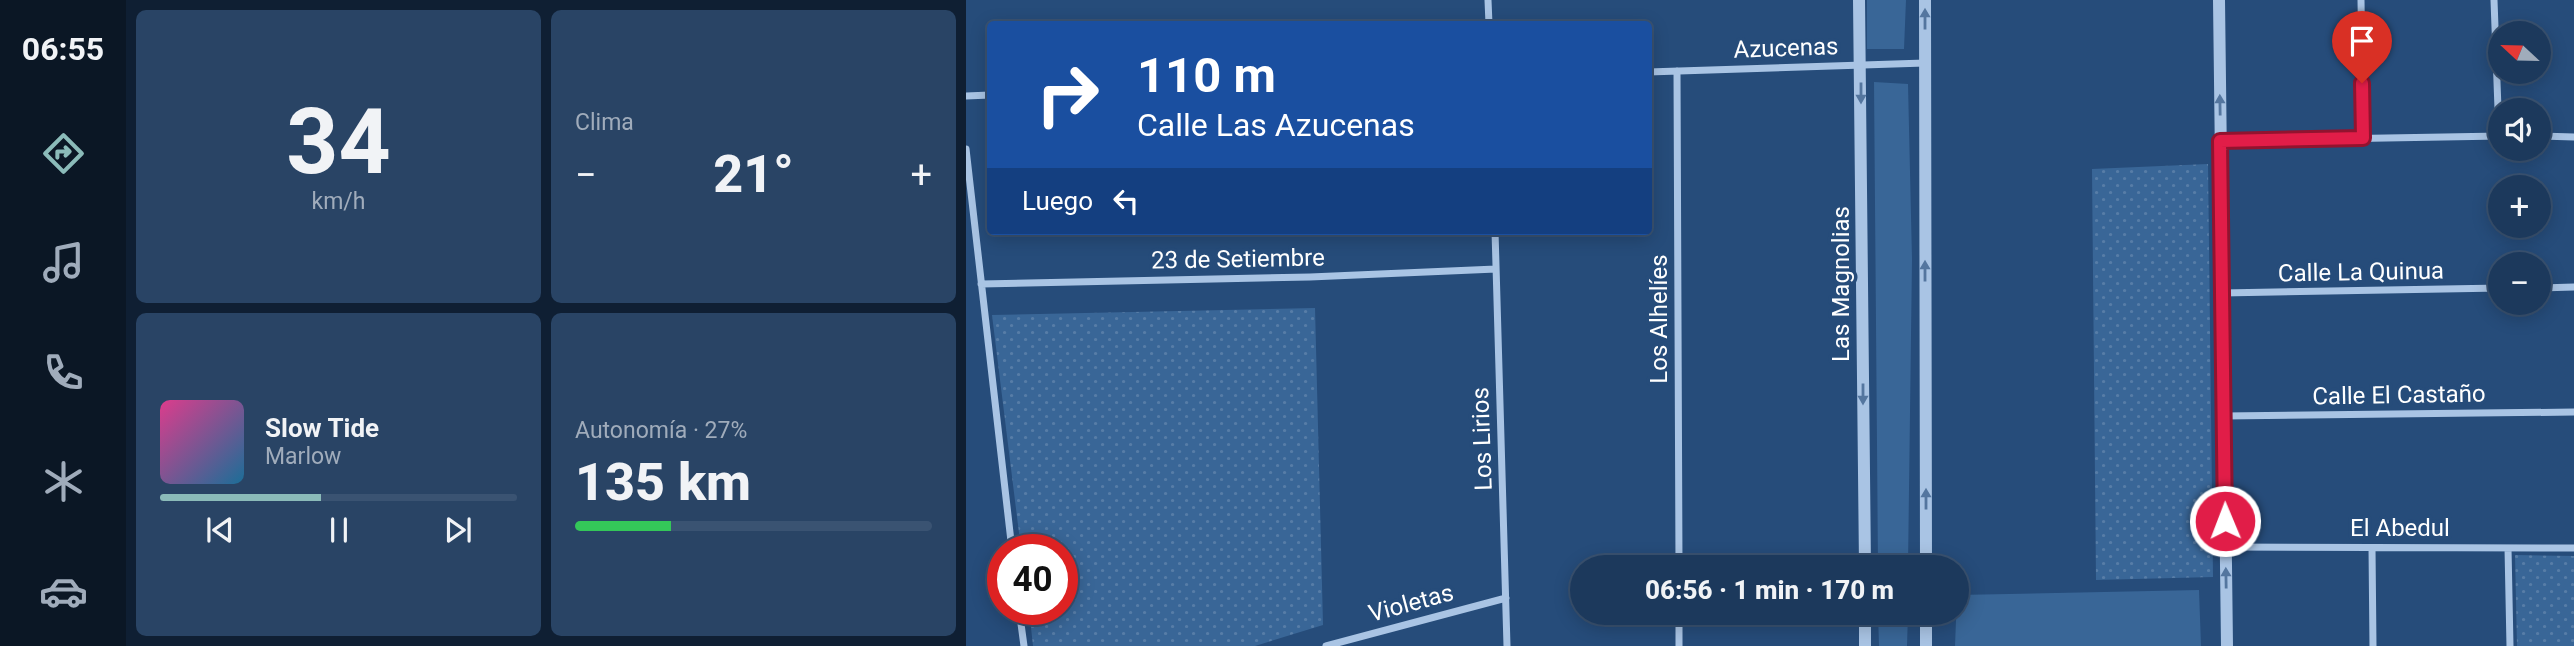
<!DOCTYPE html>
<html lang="es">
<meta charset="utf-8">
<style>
body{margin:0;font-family:Roboto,sans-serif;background:#294465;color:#f1f3f6;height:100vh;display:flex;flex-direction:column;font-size:26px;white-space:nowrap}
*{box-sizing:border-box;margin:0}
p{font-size:23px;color:#a0acbb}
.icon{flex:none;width:38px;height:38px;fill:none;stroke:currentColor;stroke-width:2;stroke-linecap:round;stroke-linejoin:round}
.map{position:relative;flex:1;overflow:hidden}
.side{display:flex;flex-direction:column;gap:10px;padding:10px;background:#0f1f33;width:840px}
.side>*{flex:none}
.banner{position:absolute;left:21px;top:21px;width:665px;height:214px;border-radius:7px;box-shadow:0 4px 18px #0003,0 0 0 2px #3a5372;background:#1a4fa0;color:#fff;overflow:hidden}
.needle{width:46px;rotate:292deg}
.buttons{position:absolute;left:1522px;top:21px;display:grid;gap:14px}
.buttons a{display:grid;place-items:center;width:63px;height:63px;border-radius:50%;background:#1c395c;box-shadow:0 4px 18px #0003,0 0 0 2px #3a5372;font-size:35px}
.speed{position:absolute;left:21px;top:534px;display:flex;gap:14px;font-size:35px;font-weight:700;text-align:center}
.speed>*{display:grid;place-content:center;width:91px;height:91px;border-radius:50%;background:#1c395c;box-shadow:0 4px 18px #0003,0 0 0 2px #3a5372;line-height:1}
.speed .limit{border:10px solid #d22;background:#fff;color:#111}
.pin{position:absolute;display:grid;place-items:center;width:60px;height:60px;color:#fff;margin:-72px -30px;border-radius:50% 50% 50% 0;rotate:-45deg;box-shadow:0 0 7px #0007}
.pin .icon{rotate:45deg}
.me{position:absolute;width:77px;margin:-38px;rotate:359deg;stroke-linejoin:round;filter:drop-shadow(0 0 5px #0008)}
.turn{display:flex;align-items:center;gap:24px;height:147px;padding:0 35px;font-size:32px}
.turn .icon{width:91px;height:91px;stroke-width:2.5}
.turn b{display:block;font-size:49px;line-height:60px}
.then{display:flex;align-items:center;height:66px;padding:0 35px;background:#0003;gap:14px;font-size:26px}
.big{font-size:52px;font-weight:800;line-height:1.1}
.side .card{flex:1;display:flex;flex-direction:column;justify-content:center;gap:10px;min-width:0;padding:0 24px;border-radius:10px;background:#294465}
.side .dial{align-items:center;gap:0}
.dial b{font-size:91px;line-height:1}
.song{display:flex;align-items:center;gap:21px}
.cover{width:84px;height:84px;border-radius:10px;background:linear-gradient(135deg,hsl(330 70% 55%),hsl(200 70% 35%))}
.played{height:7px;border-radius:4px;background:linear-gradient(90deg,#8bbbb9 45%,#3a5372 45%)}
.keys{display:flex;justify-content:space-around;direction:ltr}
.heat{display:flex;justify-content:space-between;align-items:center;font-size:38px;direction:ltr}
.charge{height:10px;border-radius:5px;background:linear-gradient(90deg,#34c759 27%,#3a5372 0)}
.side .tiles{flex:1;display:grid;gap:10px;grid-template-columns:repeat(2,1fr)}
.trip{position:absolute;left:604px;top:555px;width:399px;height:70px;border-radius:35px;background:#1c395c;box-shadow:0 4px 18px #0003,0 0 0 2px #3a5372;font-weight:800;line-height:70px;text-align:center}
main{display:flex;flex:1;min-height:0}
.menu{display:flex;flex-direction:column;width:126px;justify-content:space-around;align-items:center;background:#0b1725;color:#a0acbb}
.menu .icon{width:49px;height:49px}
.menu .selected{color:#8bbbb9}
.menu b{font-size:32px;color:#f1f3f6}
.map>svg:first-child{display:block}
</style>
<main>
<nav class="menu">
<b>06:55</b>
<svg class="icon selected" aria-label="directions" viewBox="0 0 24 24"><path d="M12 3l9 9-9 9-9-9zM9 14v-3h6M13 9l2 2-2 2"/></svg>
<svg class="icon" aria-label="music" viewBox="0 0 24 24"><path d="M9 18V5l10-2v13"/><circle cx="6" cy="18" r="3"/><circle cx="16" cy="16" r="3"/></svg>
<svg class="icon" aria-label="phone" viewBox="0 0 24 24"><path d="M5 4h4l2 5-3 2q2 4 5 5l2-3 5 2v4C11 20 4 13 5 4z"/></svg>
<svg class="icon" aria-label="climate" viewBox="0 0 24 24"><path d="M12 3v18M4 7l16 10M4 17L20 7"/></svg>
<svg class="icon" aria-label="car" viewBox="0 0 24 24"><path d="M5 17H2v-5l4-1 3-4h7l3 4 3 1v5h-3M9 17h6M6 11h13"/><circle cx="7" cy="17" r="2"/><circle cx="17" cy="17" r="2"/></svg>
</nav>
<section class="side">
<div class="tiles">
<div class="card dial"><b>34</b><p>km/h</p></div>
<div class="card"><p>Clima</p>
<div class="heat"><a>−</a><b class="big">21°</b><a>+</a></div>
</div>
<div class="card">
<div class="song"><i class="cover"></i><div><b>Slow Tide</b><p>Marlow</p></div></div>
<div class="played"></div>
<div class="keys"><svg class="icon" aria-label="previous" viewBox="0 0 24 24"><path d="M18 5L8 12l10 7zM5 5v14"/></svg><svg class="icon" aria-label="pause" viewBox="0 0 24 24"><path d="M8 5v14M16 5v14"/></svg><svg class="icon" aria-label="next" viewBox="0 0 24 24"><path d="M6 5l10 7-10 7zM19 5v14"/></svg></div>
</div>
<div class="card"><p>Autonomía · 27%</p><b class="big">135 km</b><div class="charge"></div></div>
</div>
</section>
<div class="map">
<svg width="1608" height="646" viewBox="0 0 1608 646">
<defs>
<pattern id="park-dots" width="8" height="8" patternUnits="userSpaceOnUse" patternTransform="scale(1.75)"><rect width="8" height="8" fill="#396697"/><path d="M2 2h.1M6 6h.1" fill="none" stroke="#577da7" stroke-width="1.8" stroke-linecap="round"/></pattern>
</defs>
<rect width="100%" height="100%" fill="#264c7a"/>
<path fill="#396697" d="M901,0H940L938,49H901Z
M908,82L942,84L946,259L942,567H912Z
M1233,590L1235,646H989L991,595Z
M912,613H942L941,646H913Z"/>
<path fill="url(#park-dots)" d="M1242,164L1247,577L1130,580L1126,169Z
M349,308L357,625L289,646H67L63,609H96V550L55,549L26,315Z
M1549,555L1608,556V646H1551Z"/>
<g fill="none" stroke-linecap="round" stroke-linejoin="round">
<path stroke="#a9c4e4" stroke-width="7" d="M522,0L523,24
M1395,0L1397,138
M1528,0L1533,136
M711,71L713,567
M682,72L959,63
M0,96L24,95
M1573,136L1608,137
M1254,141L1535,136
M0,149L46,550
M529,231L541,646
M15,284L344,277L530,269
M1573,288L1608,287
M1256,293L1535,288
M1258,416L1608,412
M1259,547L1608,548
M1406,548L1407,646
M1542,548L1544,646
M53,609L58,646
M713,612V646
M360,646L540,598"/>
<path stroke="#a9c4e4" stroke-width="12" d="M893,0L899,567
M959,0L960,567
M1253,0L1261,646
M899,612V646
M960,646V612"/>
</g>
<defs><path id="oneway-solid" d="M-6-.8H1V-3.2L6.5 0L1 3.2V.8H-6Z" transform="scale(1.75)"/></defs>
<g fill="#54769f">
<use href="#oneway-solid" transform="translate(959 19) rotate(-90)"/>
<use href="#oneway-solid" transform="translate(895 93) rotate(90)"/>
<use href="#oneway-solid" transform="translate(1254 105) rotate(-91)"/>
<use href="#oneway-solid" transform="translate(959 271) rotate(-90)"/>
<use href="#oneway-solid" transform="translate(897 394) rotate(90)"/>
<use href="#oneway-solid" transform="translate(960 499) rotate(-90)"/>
<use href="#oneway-solid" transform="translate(1260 578) rotate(-91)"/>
</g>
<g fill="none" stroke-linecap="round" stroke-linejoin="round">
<defs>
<path id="route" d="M1259,521L1254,141L1397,138L1396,83"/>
</defs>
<use href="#route" stroke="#92132f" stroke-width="18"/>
<use href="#route" stroke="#e11d48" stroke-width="12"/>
</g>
<g text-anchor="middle" stroke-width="7" stroke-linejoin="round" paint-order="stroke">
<g font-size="24" fill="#fff" stroke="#264c7a">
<text transform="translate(820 48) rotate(-2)" y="8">Azucenas</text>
<text transform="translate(272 259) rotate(-1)" y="8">23 de Setiembre</text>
<text transform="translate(1395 272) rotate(-1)" y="8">Calle La Quinua</text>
<text transform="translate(875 284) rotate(-90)" y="8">Las Magnolias</text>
<text transform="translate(693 319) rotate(-90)" y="8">Los Alhelíes</text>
<text transform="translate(1433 395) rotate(-1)" y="8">Calle El Castaño</text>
<text transform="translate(516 439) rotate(-92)" y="8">Los Lirios</text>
<text x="1434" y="536">El Abedul</text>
<text transform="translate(445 603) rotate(-15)" y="8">Violetas</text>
</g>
</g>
</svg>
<div class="buttons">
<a><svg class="needle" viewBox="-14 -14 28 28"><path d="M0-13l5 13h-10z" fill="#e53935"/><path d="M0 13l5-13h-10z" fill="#a0acbb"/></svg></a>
<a><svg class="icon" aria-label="sound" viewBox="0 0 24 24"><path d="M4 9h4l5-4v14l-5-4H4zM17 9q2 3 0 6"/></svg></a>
<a>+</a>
<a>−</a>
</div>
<div class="speed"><div class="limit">40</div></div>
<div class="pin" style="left:1396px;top:83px;background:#d93025"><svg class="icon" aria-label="arrive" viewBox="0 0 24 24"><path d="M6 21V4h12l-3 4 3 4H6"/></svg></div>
<svg class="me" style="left:1259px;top:521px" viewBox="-20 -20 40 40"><circle r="17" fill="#e11d48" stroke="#fff" stroke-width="3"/><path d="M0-11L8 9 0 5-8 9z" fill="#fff"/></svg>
<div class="trip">06:56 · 1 min · 170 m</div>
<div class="banner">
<div class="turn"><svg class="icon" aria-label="right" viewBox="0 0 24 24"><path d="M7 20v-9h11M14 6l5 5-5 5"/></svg><div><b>110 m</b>Calle Las Azucenas</div></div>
<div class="then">Luego<svg class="icon" aria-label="left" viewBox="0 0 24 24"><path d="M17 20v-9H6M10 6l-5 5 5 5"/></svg></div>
</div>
</div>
</main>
